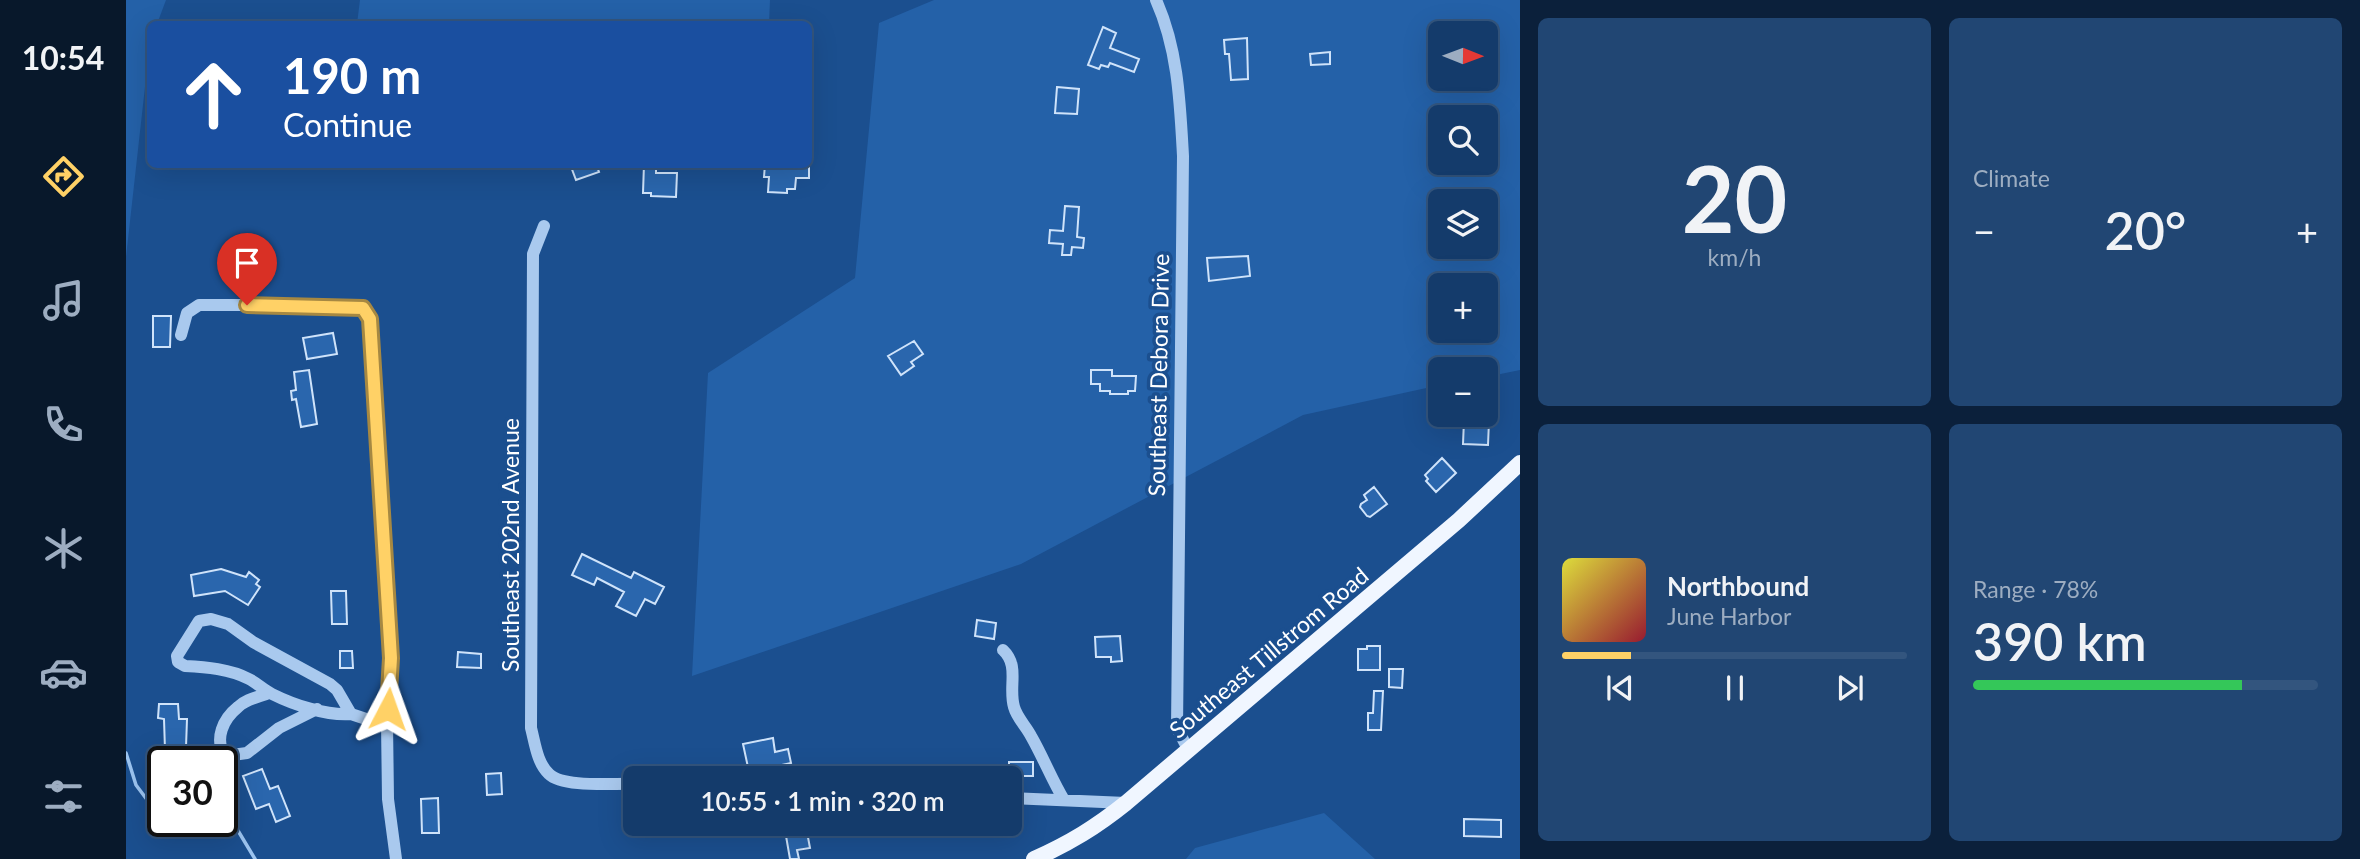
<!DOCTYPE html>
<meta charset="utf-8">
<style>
body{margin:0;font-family:Lato,sans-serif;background:#214673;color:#f1f3f6;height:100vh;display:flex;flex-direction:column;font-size:26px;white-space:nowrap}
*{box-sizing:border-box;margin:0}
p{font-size:23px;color:#9dadc1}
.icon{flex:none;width:38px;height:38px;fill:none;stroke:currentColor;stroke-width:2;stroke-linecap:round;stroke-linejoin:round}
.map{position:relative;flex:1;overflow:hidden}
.panel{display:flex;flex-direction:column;gap:18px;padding:18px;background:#0b203b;width:840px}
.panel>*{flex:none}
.guide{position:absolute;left:21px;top:21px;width:665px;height:147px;border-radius:10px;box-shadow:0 7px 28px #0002,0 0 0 2px #33557e;background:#1a4fa0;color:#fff;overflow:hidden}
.needle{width:46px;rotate:91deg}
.tools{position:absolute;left:1302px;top:21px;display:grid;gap:14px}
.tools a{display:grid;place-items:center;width:70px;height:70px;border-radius:10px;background:#143b6b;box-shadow:0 7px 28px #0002,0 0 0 2px #33557e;font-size:35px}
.speed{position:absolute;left:21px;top:746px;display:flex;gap:14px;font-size:35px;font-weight:700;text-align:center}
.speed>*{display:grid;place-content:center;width:91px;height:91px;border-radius:50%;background:#143b6b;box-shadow:0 7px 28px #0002,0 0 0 2px #33557e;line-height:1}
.speed .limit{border:4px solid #111;border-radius:10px;background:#fff;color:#111}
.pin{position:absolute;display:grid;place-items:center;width:60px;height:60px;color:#fff;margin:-72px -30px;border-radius:50% 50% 50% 0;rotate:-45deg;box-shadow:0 0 7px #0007}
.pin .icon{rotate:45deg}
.me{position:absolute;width:77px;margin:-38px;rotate:4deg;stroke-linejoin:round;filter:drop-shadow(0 0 5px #0008)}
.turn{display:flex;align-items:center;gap:24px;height:147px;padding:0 21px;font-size:32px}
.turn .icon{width:91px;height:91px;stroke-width:2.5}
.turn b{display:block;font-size:49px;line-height:60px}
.big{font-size:52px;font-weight:600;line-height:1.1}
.panel .tile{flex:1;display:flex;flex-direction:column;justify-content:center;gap:10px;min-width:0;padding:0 24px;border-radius:10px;background:#214673}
.panel .dial{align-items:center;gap:0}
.dial b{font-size:91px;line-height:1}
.song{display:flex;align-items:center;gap:21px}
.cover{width:84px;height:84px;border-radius:10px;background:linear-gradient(135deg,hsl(60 70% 55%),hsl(350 70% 35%))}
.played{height:7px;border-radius:4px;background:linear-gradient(90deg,#ffd166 20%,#33557e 20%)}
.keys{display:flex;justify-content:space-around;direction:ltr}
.heat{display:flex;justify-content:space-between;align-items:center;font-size:38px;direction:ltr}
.charge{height:10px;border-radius:5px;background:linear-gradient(90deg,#34c759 78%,#33557e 0)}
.panel .tiles{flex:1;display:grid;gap:18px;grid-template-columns:repeat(2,1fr)}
.trip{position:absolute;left:497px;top:766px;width:399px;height:70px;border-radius:10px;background:#143b6b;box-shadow:0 7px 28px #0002,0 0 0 2px #33557e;font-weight:600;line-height:70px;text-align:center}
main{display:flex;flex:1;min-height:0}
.dock{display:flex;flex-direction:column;width:126px;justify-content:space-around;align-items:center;background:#08182b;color:#9dadc1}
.dock .icon{width:49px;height:49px}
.dock .current{color:#ffd166}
.dock b{font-size:32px;color:#f1f3f6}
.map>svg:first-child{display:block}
</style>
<main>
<nav class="dock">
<b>10:54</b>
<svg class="icon current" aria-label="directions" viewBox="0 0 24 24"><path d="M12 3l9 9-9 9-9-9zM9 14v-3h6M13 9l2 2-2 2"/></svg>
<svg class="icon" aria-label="music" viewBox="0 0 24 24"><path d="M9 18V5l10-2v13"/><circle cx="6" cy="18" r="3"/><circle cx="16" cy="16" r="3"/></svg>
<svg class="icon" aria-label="phone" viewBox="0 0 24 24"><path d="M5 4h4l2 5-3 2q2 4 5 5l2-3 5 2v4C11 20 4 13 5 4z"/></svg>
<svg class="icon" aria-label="climate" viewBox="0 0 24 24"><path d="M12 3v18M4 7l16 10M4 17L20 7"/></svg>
<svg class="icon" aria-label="car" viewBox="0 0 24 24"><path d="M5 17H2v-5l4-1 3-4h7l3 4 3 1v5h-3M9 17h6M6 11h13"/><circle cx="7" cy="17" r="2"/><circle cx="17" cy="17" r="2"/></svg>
<svg class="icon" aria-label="filters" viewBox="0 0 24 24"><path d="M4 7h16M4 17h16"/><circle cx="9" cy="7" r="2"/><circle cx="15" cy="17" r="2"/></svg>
</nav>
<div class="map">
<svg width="1394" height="859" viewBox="0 0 1394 859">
<rect width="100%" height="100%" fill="#1b4f8f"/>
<path fill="#2461a8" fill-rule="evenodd" d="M0,0H40L31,24H24V42L0,257Z
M234,0H644L643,24H231Z
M808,0H1394V370L1360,377V369H1314V385L1177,415L895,564L566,676L582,373L729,278L753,23ZM1314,33H1360V79H1314ZM1314,117H1360V163H1314ZM1314,201H1360V247H1314ZM1314,285H1360V331H1314Z
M1198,813L1249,859H1060L1069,848Z"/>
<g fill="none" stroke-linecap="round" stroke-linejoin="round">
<path stroke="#9cc4f0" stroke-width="3.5" d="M0,753L10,785L31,813L37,814
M70,821L111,829L129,859"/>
</g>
<path fill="#2a66ad" stroke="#cfe3fa" stroke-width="2" d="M977,27L990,33L984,48L1013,59L1008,72L984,63L982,67L975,65L973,69L962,65Z
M1121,38L1122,79L1105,80L1103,54H1099L1098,40Z
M1204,52V64L1185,65L1184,54Z
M931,87L953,89L951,114L929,113Z
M444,164H470L473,172L450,180Z
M518,164H530V173H551L550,197L525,196V193H517Z
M639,164H683V178H670L669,189H661V193L642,192L643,177H638Z
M939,206L953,207L951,237L958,238L957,248L946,247L945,255H936L937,244L923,243L924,230L937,231Z
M1122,256L1124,276L1083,281L1081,258Z
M27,316H45L44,347H27Z
M207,333L211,354L181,359L177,338Z
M788,341L797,354L785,362L788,366L775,375L762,356Z
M183,370L191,424L175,427L170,399L166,400L165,391L170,390L168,372Z
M965,370H986V376H1010L1009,391H1002V394H984V391H974V384H965Z
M1338,420L1363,421L1362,445L1337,444Z
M1316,458L1330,473L1310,492L1300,481L1302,479L1299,475Z
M1248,487L1261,504L1244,517L1241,516L1234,507L1235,504L1241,500L1238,495Z
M456,554L505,578L508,572L538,587L529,604L519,599L510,616L490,606L498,592L471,578L468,585L446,575Z
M95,569L120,577L123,572L133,580L130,584L134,587L122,605L99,591L68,596L65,575Z
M205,591H220L221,624H206Z
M851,620L870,623L868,639L849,636Z
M994,636L996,661L985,662V657H970L969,637Z
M1241,646H1254V670H1232V649H1241Z
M214,651H226L227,668H214Z
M332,652L355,654V668L331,667Z
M1263,669H1277L1276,688L1263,687Z
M1248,691H1257L1255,730H1242V713H1247Z
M33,704H52L53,719H61L60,747H54V750H39L38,719L32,718Z
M647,738L649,752L662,749L665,763L623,772L617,744Z
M883,762H907V776H883Z
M743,767L752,779H729Z
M136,769L144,789L152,786L164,816L150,822L143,804L130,809L117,776Z
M375,773L376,794L361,795L360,774Z
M312,798L313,833H296L295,799Z
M1338,819L1375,820V837L1338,836Z
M681,832L684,848L671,850L673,859H664L660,836Z"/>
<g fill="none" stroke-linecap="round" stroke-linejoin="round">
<path stroke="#a9c9ee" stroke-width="12" d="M1030,0C1052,49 1054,102 1057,156L1051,728L1063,751
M418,226L407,254L405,728C409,743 411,763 423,774C437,788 489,783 509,784
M55,335L61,313L73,305H146L237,308L244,319L265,658L261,723L262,799L270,859
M877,650C894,666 882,686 888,707C891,718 900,726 905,736C917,757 926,780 938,800
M143,693C133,697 120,699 112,707C97,719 88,739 99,756L121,753L153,728L191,709
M225,714C201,716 168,705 146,694C138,690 131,683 123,679C104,669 80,667 59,666L52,662L51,656L73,621L85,619L102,624L127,642L204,684L211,690L225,714L261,726
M884,798L1000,803"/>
<path stroke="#f0f6ff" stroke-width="16" d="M908,859C944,843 970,827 1000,803L1333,520L1394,463"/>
</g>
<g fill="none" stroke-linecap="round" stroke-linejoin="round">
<defs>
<path id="route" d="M121,305L237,308L244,319L265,658L262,709"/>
</defs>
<use href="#route" stroke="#a68842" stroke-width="18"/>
<use href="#route" stroke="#ffd166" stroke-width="12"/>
</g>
<g text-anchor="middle" stroke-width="7" stroke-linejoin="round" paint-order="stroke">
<g font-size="23" fill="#fff" stroke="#1b4f8f">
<text transform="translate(1033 375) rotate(-89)" y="8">Southeast Debora Drive</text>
<text transform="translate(385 545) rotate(-90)" y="8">Southeast 202nd Avenue</text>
<text transform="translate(1143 653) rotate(-40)" y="8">Southeast Tillstrom Road</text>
</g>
</g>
</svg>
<div class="tools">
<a><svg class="needle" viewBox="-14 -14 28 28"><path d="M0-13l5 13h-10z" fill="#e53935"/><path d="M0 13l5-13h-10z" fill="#9dadc1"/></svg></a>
<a><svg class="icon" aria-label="search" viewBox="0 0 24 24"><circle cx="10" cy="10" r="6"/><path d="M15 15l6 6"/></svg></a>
<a><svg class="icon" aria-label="layers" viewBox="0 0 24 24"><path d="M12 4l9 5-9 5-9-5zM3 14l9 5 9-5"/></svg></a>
<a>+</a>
<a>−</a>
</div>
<div class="speed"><div class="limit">30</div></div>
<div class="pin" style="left:121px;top:305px;background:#d93025"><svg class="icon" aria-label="arrive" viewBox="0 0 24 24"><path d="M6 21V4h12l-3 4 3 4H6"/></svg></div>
<svg class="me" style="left:262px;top:709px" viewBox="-20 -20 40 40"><path d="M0-17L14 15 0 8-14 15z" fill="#ffd166" stroke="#fff" stroke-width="4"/></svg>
<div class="trip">10:55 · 1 min · 320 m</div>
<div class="guide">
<div class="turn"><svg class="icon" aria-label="ahead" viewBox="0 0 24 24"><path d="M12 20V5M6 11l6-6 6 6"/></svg><div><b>190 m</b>Continue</div></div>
</div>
</div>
<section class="panel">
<div class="tiles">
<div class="tile dial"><b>20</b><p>km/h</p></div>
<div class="tile"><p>Climate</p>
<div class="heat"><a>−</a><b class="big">20°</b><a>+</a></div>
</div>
<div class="tile">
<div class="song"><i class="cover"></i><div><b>Northbound</b><p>June Harbor</p></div></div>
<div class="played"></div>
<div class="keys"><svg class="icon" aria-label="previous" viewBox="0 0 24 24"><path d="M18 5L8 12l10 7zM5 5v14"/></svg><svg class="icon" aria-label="pause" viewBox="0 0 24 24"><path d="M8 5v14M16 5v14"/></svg><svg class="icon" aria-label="next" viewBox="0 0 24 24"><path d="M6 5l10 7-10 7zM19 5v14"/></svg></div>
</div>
<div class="tile"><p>Range · 78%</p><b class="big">390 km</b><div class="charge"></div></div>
</div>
</section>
</main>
